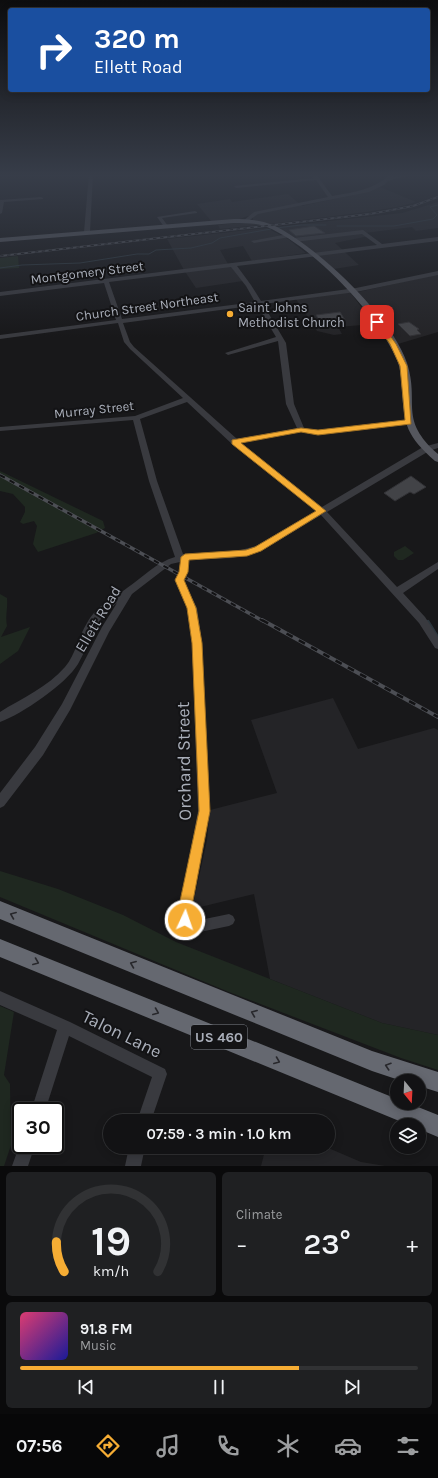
<!DOCTYPE html>
<meta charset="utf-8">
<style>
body{margin:0;font-family:Karla,sans-serif;background:#1f2022;color:#f1f3f6;height:100vh;display:flex;flex-direction:column;font-size:15px;white-space:nowrap}
*{box-sizing:border-box;margin:0}
p{font-size:13px;color:#9c9ea0}
.icon{flex:none;width:22px;height:22px;fill:none;stroke:currentColor;stroke-width:2;stroke-linecap:round;stroke-linejoin:round}
.map{position:relative;height:1166px;overflow:hidden}
.side{display:flex;flex-direction:column;gap:6px;padding:6px;background:#0a0a0b;flex:1}
.side>*{flex:none}
.guide{position:absolute;left:8px;top:8px;width:422px;height:84px;border-radius:4px;box-shadow:0 2px 10px #0003,0 0 0 1px #313234;background:#1a4fa0;color:#fff;overflow:hidden}
.needle{width:26px;rotate:162deg}
.buttons{position:absolute;left:390px;top:1074px;display:grid;gap:8px}
.buttons a{display:grid;place-items:center;width:36px;height:36px;border-radius:50%;background:#121214;box-shadow:0 2px 10px #0003,0 0 0 1px #313234;font-size:20px}
.speed{position:absolute;left:12px;top:1102px;display:flex;gap:8px;font-size:20px;font-weight:700;text-align:center}
.speed>*{display:grid;place-content:center;width:52px;height:52px;border-radius:50%;background:#121214;box-shadow:0 2px 10px #0003,0 0 0 1px #313234;line-height:1}
.speed .limit{border:2px solid #111;border-radius:6px;background:#fff;color:#111}
.pin{position:absolute;display:grid;place-items:center;width:34px;height:34px;color:#fff;margin:-17px;border-radius:8px;box-shadow:0 2px 6px #0006}
.me{position:absolute;width:44px;margin:-22px;rotate:3deg;stroke-linejoin:round;filter:drop-shadow(0 0 3px #0008)}
.turn{display:flex;align-items:center;gap:14px;height:84px;padding:0 20px;font-size:18px}
.turn .icon{width:52px;height:52px;stroke-width:2.5}
.turn b{display:block;font-size:28px;line-height:34px}
.big{font-size:30px;font-weight:600;line-height:1.1}
.side .card{flex:1;display:flex;flex-direction:column;justify-content:center;gap:6px;min-width:0;padding:0 14px;border-radius:6px;background:#1f2022}
.side .dial{align-items:center;gap:0}
.dial svg{height:104px;overflow:visible;fill:none;stroke:#313234;stroke-width:7;stroke-linecap:round;text-anchor:middle}
.dial text{fill:#f1f3f6;stroke:none}
.song{display:flex;align-items:center;gap:12px}
.cover{width:48px;height:48px;border-radius:6px;background:linear-gradient(135deg,hsl(340 70% 55%),hsl(240 70% 35%))}
.played{height:4px;border-radius:2px;background:linear-gradient(90deg,#f6ad34 70%,#313234 70%)}
.keys{display:flex;justify-content:space-around;direction:ltr}
.heat{display:flex;justify-content:space-between;align-items:center;font-size:22px;direction:ltr}
.side .tiles{flex:1;display:grid;gap:6px;grid-template-columns:1fr 1fr}
.card:last-child{grid-column:span 2}
.trip{position:absolute;left:103px;top:1114px;width:232px;height:40px;border-radius:20px;background:#121214;box-shadow:0 2px 10px #0003,0 0 0 1px #313234;font-weight:600;line-height:40px;text-align:center}
.dock{display:flex;height:64px;justify-content:space-around;align-items:center;background:#070708;color:#9c9ea0}
.dock .icon{width:28px;height:28px}
.dock .on{color:#f6ad34}
.dock b{font-size:18px;color:#f1f3f6}
.map>svg:first-child{display:block}
</style>
<div class="map">
<svg width="438" height="1166" viewBox="0 0 438 1166">
<rect width="100%" height="100%" fill="#18181a"/>
<path fill="#242427" d="M380,187L416,202L402,206L366,212L270,224L261,223L258,225L220,229L218,225L253,221V217L248,216L239,219L212,222L197,204L230,199L232,202L288,194L302,206L366,192Z
M438,202V228L416,231L412,227L365,233L369,236L335,243L359,265L334,269L300,241L276,227L402,213Z
M267,228L288,239L306,253L252,261L243,246L220,250L228,264L233,268L243,281L196,288L184,270L167,239Z
M438,274V332L398,344L358,292Z
M350,292L374,324L338,327L342,334L334,335L317,331L296,299Z
M333,698L358,749L434,728L438,730V1035L382,1023L270,979L254,894L192,909L207,840L210,810L277,793L251,720Z
M266,1147H326L361,1162L385,1166H261Z"/>
<path fill="#1f2820" d="M18,256L19,268L0,269V258Z
M0,471L103,521L105,528L96,533L38,552L33,544L37,526L34,521L23,524L20,522L25,512V507L13,494L0,491Z
M405,546L414,553L403,560H398L394,556V552Z
M0,594L7,598C8,609 5,616 7,626L1,637L30,627L18,651L0,664Z
M0,871L58,889L123,915L176,942L382,1023L438,1035V1070L401,1058L229,992L0,897Z
M0,1006L14,1012L4,1075L10,1084L11,1145L4,1166H0Z"/>
<g fill="none" stroke-linecap="round" stroke-linejoin="round">
<path stroke="#2d373e" stroke-width="1" d="M337,226H394L433,219L437,215L430,207L438,205
M276,228L301,225H326
M0,268L22,265L80,263L137,254H149L156,250L191,248L212,243L220,238L271,229"/>
<path stroke="#2d373e" stroke-width="2.5" d="M428,621L438,637"/>
</g>
<path fill="#424347" stroke="#323236" d="M314,226L325,233L296,236L289,230Z
M340,312L345,320L321,323L316,315Z
M409,322L419,329L417,330L421,334L410,336L398,324Z
M411,476L426,487L414,494L410,492L395,501L384,493Z"/>
<g fill="none" stroke-linecap="round" stroke-linejoin="round">
<path fill="#393a3f" fill-rule="evenodd" d="M0,174H10L0,176Z
M89,174H93L90,232L87,234L84,232Z
M312,174H316L332,196C356,192 372,190 391,174H395L392,178L406,174H412L388,181L384,185L369,192L258,214L247,222L243,221L254,212L328,197L316,180L236,188L234,186L314,178Z
M41,197L43,198V199L4,202L2,213L0,214V200Z
M195,211L197,212V213L162,218L168,226L165,228L157,217Z
M363,230L382,244L438,237V241L237,266L251,285L261,301L356,288L438,271V275L356,292L263,304L286,343L294,404L304,428L318,431L408,420L412,422L408,424L318,435L301,432L241,443L322,507L423,447L438,443V448L429,451L327,512L397,587L438,562V569L403,593L425,617L438,637V649L435,648L419,623L321,515L261,551L233,558L189,560L187,572L183,580L197,608L202,643L210,811L190,917L191,919L195,921L229,914L233,916L235,920L233,924L229,926L195,933L182,929L178,917L198,811L192,643L187,608L175,580L179,572L180,562L171,564L132,594L109,632L70,710L43,755L4,806L0,808V793L35,747L62,704L102,627L117,603C92,622 92,640 78,664C66,684 22,714 0,722V712C22,698 48,687 65,667C76,654 78,637 87,623C98,604 111,600 127,588C143,577 157,562 175,557L149,481L133,420L0,431V427L135,416L183,398L130,349L124,342L118,323L0,339V335L116,320L104,283L0,296V292L377,245L362,234L294,242L291,240L294,238ZM231,267L246,286L255,302L122,319L109,282ZM257,305L276,337L225,353L228,355L278,341L286,404L297,428L237,439L134,347L130,342L123,323ZM187,402L232,444L316,511L256,546L233,552L183,554L157,481L140,419Z
M288,234L290,235V237L254,243L251,241Z
M0,991L70,1022L165,1069L167,1074L151,1121H137L152,1077L69,1036L45,1111H31L57,1030L0,1005Z
M21,1141V1145H35L28,1166H12Z
M129,1147H145L141,1166H125Z"/>
<path fill="#55575e" fill-rule="evenodd" d="M234,219C247,219 261,220 273,225C316,245 392,317 407,363C420,404 398,419 438,454V462L435,461C407,436 404,426 402,390C401,380 401,369 397,360C378,315 313,246 267,227C257,223 245,223 234,223L0,242V238Z"/>
<path fill="#656870" fill-rule="evenodd" d="M0,901L372,1051L438,1072V1092L419,1086V1081H402L372,1071L0,919Z
M0,939L397,1099V1103H408L438,1115V1137L419,1129V1125H409L0,957Z"/>
<defs>
<path id="rail-far2" d="M0,256L370,214L413,206L438,197"/>
<path id="rail-far1" d="M0,475L263,621"/>
<path id="rail" d="M262,620L438,717"/>
</defs>
<use href="#rail-far2" stroke="#4c4e54" stroke-width="2"/>
<use href="#rail-far1" stroke="#4c4e54" stroke-width="3.5"/>
<use href="#rail" stroke="#4c4e54" stroke-width="4"/>
<use href="#rail-far2" stroke="#131315" stroke-width="1" stroke-dasharray="3.5" stroke-linecap="butt"/>
<use href="#rail-far1" stroke="#131315" stroke-width="2" stroke-dasharray="5.5" stroke-linecap="butt"/>
<use href="#rail" stroke="#131315" stroke-width="2.5" stroke-dasharray="7" stroke-linecap="butt"/>
</g>
<defs><path id="oneway-chevron" d="M-2-3.5L2.5 0L-2 3.5" fill="none" stroke-width="1.6" stroke-linecap="round" stroke-linejoin="round"/></defs>
<g stroke="#28282c">
<use href="#oneway-chevron" transform="translate(13 915) rotate(-158)"/>
<use href="#oneway-chevron" transform="translate(36 962) rotate(22)"/>
<use href="#oneway-chevron" transform="translate(133 964) rotate(-158)"/>
<use href="#oneway-chevron" transform="translate(156 1012) rotate(22)"/>
<use href="#oneway-chevron" transform="translate(254 1013) rotate(-158)"/>
<use href="#oneway-chevron" transform="translate(277 1061) rotate(22)"/>
<use href="#oneway-chevron" transform="translate(388 1066) rotate(-162)"/>
</g>
<linearGradient id="sky" x2="0" y2="1"><stop stop-color="#0d0d0e"/><stop offset="0.52" stop-color="#373d49"/><stop offset="1" stop-color="#373d49" stop-opacity="0"/></linearGradient>
<rect width="438" height="337" fill="url(#sky)"/>
<path fill="#f6ad34" stroke="#a07022" d="M375,321H380L396,344L407,366L411,424L318,435L301,432L241,443L326,511L261,551L247,556L189,560L188,572L184,580L196,608L202,643L210,811L192,906V920L190,925L185,927L181,925L179,920V906L199,811L192,643L187,608L175,580L179,572L181,557L185,554L246,550L255,547L316,511L232,444V440L301,428L318,430L405,420L400,366L390,344L374,322Z"/>
<circle fill="#f6ad34" stroke="#131315" stroke-width="1.5" cx="230" cy="314" r="4"/>
<g text-anchor="middle" stroke-width="4" stroke-linejoin="round" paint-order="stroke">
<g font-size="13" fill="#aaafba" stroke="#131315">
<text transform="translate(87 272) rotate(-7)" y="5">Montgomery Street</text>
<text transform="translate(147 306) rotate(-8)" y="5">Church Street Northeast</text>
<text transform="translate(94 409) rotate(-6)" y="5">Murray Street</text>
</g>
<g font-size="13" fill="#aaafba" stroke="#131315" text-anchor="start">
<text x="238" y="312">Saint Johns<tspan x="238" dy="15">Methodist Church</tspan></text>
</g>
<rect fill="#131315" stroke="#7d8088" stroke-width="1" x="191" y="1025" width="56" height="24" rx="3"/>
<g font-size="14" font-weight="bold" fill="#aaafba">
<text x="219" y="1042">US 460</text>
</g>
<g font-size="15" fill="#aaafba" stroke="#131315">
<text transform="translate(98 619) rotate(-59)" y="5">Ellett Road</text>
</g>
<g font-size="18" fill="#aaafba" stroke="#131315">
<text transform="translate(184 761) rotate(-91)" y="6">Orchard Street</text>
<text transform="translate(122 1034) rotate(26)" y="6">Talon Lane</text>
</g>
</g>
</svg>
<div class="buttons">
<a><svg class="needle" viewBox="-14 -14 28 28"><path d="M0-13l5 13h-10z" fill="#e53935"/><path d="M0 13l5-13h-10z" fill="#9c9ea0"/></svg></a>
<a><svg class="icon" aria-label="layers" viewBox="0 0 24 24"><path d="M12 4l9 5-9 5-9-5zM3 14l9 5 9-5"/></svg></a>
</div>
<div class="speed"><div class="limit">30</div></div>
<div class="pin" style="left:377px;top:322px;background:#d93025"><svg class="icon" aria-label="arrive" viewBox="0 0 24 24"><path d="M6 21V4h12l-3 4 3 4H6"/></svg></div>
<svg class="me" style="left:185px;top:920px" viewBox="-20 -20 40 40"><circle r="17" fill="#f6ad34" stroke="#fff" stroke-width="3"/><path d="M0-11L8 9 0 5-8 9z" fill="#fff"/></svg>
<div class="trip">07:59 · 3 min · 1.0 km</div>
<div class="guide">
<div class="turn"><svg class="icon" aria-label="right" viewBox="0 0 24 24"><path d="M7 20v-9h11M14 6l5 5-5 5"/></svg><div><b>320 m</b>Ellett Road</div></div>
</div>
</div>
<section class="side">
<div class="tiles">
<div class="card dial"><svg viewBox="0 0 100 80">
<path d="M14 69A42 42 0 1 1 86 69"/>
<path d="M14 69A42 42 0 0 1 8 46" stroke="#f6ad34"/>
<text x="50" y="56" font-size="32" font-weight="700">19</text>
<text x="50" y="72" font-size="11">km/h</text>
</svg></div>
<div class="card"><p>Climate</p>
<div class="heat"><a>−</a><b class="big">23°</b><a>+</a></div>
</div>
<div class="card">
<div class="song"><i class="cover"></i><div><b>91.8 FM</b><p>Music</p></div></div>
<div class="played"></div>
<div class="keys"><svg class="icon" aria-label="previous" viewBox="0 0 24 24"><path d="M18 5L8 12l10 7zM5 5v14"/></svg><svg class="icon" aria-label="pause" viewBox="0 0 24 24"><path d="M8 5v14M16 5v14"/></svg><svg class="icon" aria-label="next" viewBox="0 0 24 24"><path d="M6 5l10 7-10 7zM19 5v14"/></svg></div>
</div>
</div>
</section>
<nav class="dock">
<b>07:56</b>
<svg class="icon on" aria-label="directions" viewBox="0 0 24 24"><path d="M12 3l9 9-9 9-9-9zM9 14v-3h6M13 9l2 2-2 2"/></svg>
<svg class="icon" aria-label="music" viewBox="0 0 24 24"><path d="M9 18V5l10-2v13"/><circle cx="6" cy="18" r="3"/><circle cx="16" cy="16" r="3"/></svg>
<svg class="icon" aria-label="phone" viewBox="0 0 24 24"><path d="M5 4h4l2 5-3 2q2 4 5 5l2-3 5 2v4C11 20 4 13 5 4z"/></svg>
<svg class="icon" aria-label="climate" viewBox="0 0 24 24"><path d="M12 3v18M4 7l16 10M4 17L20 7"/></svg>
<svg class="icon" aria-label="car" viewBox="0 0 24 24"><path d="M5 17H2v-5l4-1 3-4h7l3 4 3 1v5h-3M9 17h6M6 11h13"/><circle cx="7" cy="17" r="2"/><circle cx="17" cy="17" r="2"/></svg>
<svg class="icon" aria-label="filters" viewBox="0 0 24 24"><path d="M4 7h16M4 17h16"/><circle cx="9" cy="7" r="2"/><circle cx="15" cy="17" r="2"/></svg>
</nav>
